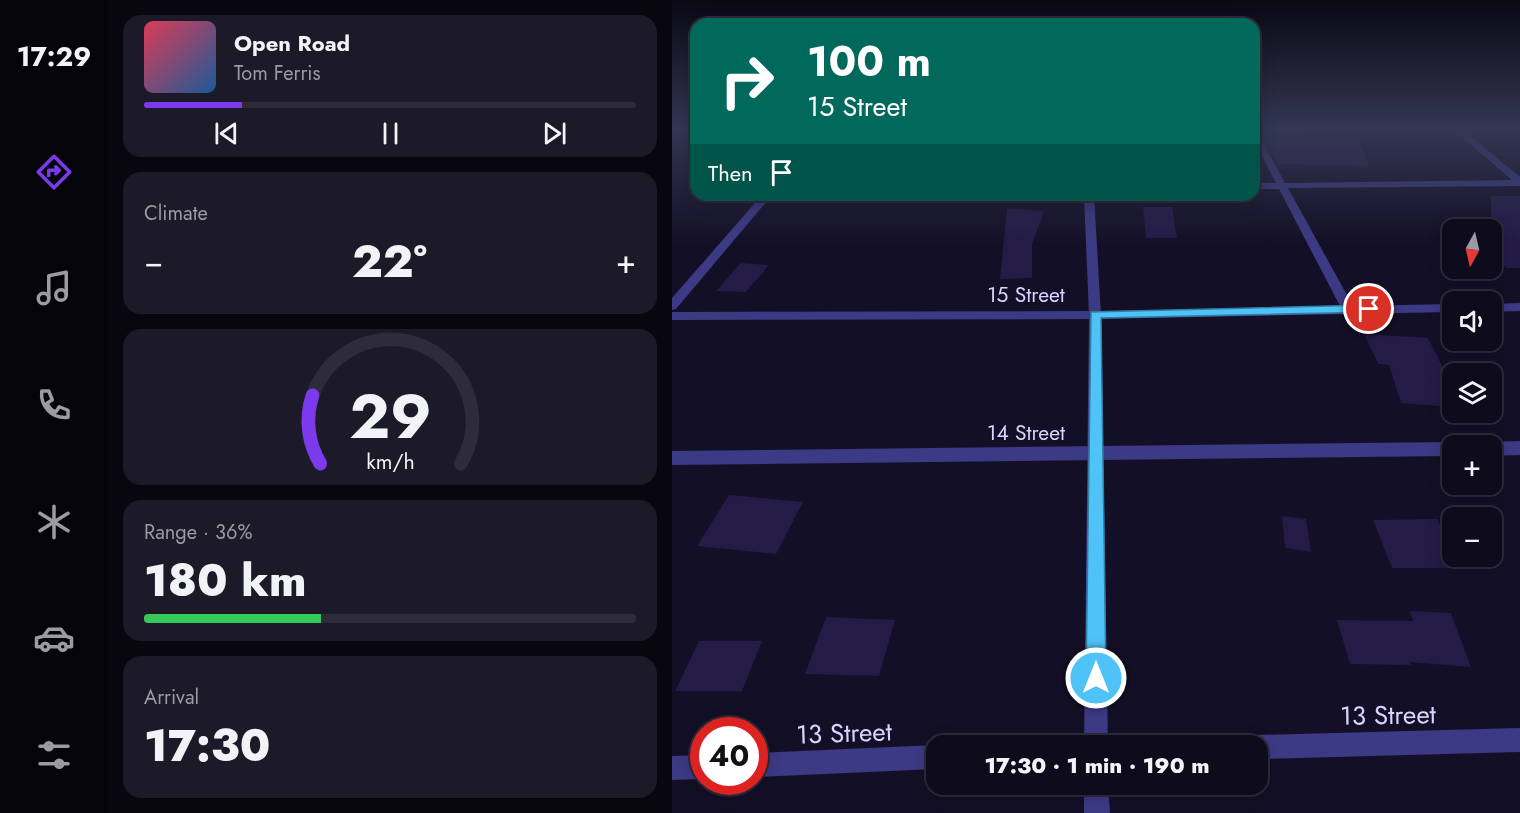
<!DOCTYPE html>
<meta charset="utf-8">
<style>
body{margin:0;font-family:Jost,sans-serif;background:#1c1929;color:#f1f3f6;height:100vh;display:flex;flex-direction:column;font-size:22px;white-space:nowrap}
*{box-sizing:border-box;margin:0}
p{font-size:20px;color:#9b9ba3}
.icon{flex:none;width:33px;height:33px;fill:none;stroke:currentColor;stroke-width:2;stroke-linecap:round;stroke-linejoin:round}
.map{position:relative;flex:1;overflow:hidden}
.side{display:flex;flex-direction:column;gap:15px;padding:15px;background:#08060f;width:564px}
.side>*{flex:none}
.banner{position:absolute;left:18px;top:18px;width:570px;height:183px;border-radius:18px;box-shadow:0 3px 15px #0003,0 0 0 2px #2e2b3b;background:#00695c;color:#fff;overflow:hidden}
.needle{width:39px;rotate:188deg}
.tools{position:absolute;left:770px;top:219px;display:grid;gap:12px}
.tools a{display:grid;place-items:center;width:60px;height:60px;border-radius:12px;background:#0e0b1c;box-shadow:0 3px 15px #0003,0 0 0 2px #2e2b3b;font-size:30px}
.speed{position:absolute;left:18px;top:717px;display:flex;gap:12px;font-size:30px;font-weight:700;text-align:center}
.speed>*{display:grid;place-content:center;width:78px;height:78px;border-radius:50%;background:#0e0b1c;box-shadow:0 3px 15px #0003,0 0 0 2px #2e2b3b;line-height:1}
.speed .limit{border:9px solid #d22;background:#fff;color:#111}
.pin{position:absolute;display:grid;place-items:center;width:51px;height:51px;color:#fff;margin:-26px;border:3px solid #fff;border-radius:50%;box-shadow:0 2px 6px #0007}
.me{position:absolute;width:66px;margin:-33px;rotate:0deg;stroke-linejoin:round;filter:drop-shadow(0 0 4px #0008)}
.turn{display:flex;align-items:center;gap:21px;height:126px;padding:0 18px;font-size:27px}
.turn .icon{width:78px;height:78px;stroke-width:2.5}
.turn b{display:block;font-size:42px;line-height:51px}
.then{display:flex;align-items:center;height:57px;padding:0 18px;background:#0003;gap:12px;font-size:22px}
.big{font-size:45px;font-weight:800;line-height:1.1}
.side .tile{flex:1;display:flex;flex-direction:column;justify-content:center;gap:9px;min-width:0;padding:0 21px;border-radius:18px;background:#1c1929}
.side .dial{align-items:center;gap:0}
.dial svg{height:156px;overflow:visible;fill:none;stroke:#2e2b3b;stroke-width:7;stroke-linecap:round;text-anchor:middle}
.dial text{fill:#f1f3f6;stroke:none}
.song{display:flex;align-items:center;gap:18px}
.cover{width:72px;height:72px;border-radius:9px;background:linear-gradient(135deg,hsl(350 70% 55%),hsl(210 70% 35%))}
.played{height:6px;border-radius:3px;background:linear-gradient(90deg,#7c3aed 20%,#2e2b3b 20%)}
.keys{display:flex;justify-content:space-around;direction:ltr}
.heat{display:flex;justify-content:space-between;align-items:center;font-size:33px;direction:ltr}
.charge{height:9px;border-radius:4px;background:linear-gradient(90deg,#34c759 36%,#2e2b3b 0)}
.trip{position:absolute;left:254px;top:735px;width:342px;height:60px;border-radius:18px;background:#0e0b1c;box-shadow:0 3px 15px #0003,0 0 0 2px #2e2b3b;font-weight:800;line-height:60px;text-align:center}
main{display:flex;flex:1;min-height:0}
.tabs{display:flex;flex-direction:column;width:108px;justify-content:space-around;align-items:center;background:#06040b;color:#9b9ba3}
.tabs .icon{width:42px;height:42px}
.tabs .on{color:#7c3aed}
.tabs b{font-size:27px;color:#f1f3f6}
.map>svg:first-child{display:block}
</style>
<main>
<nav class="tabs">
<b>17:29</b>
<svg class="icon on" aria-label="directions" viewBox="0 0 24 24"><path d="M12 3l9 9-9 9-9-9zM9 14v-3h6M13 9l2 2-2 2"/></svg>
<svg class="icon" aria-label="music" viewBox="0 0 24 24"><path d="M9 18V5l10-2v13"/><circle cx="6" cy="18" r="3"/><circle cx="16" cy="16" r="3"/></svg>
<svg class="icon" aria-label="phone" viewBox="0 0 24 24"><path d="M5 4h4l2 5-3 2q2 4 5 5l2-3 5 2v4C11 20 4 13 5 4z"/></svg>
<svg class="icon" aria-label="climate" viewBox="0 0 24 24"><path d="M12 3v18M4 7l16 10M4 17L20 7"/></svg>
<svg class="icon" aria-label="car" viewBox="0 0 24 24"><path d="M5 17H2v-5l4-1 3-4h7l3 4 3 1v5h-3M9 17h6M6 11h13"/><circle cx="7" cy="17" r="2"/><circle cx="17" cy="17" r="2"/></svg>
<svg class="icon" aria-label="filters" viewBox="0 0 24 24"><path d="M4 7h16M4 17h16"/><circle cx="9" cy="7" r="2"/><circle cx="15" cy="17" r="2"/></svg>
</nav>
<section class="side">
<div class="tile">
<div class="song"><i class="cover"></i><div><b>Open Road</b><p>Tom Ferris</p></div></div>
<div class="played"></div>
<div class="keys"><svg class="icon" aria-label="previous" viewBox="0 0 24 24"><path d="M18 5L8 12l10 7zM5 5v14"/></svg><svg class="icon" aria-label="pause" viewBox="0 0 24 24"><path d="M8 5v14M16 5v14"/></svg><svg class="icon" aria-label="next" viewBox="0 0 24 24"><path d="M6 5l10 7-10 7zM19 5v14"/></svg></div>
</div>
<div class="tile"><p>Climate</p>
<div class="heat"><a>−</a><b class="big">22°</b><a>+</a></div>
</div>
<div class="tile dial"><svg viewBox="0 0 100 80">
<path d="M14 69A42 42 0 1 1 86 69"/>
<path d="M14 69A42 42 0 0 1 10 34" stroke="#7c3aed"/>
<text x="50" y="56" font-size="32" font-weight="700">29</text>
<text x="50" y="72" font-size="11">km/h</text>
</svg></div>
<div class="tile"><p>Range · 36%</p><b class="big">180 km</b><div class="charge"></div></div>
<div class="tile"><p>Arrival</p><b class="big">17:30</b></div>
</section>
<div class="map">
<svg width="848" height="813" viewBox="0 0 848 813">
<rect width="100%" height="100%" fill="#130f26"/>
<path fill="#241b47" d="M585,130H636L638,134H683L698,166L605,164Z
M819,196H848V268H834L819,252Z
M471,207H500L505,238H474Z
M335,208L372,211L360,244V278L328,279Z
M69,263L97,265L74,292L44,291Z
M692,334L756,338L780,386V407L729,403L717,365L706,364Z
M57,495L131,502L104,554L25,546Z
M610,516L634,519L639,552L613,548Z
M765,519L780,550V556H783L789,568H720L701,520Z
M738,611L779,613L799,667L737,662L739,665L678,664L665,620L741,621Z
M154,617L223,620L207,676L133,674Z
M27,641H90L70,691H3Z"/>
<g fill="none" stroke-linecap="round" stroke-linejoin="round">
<path fill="#3d3a85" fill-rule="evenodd" d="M782,130H791L848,177V186L616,188L681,306L780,304V312L423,319L0,320V312L423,311L668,306L607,189H582V183H604L582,141V131L586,133L613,183L840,180Z
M90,195H100L4,309L0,310V298Z
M848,303V311L819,312V304Z
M848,441V455L819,456V446H813L819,442Z
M780,442L786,446H780V456L0,465V451Z
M848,728V752L585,759V746H574L577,739L585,735Z
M264,745V769L82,777V753Z
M32,755V779L0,780V756Z"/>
<path fill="#3d3a85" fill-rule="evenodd" d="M412,195H422L429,315L436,746H412L417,315Z
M412,784H436L438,813H412Z"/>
</g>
<linearGradient id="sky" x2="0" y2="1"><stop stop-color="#0a0815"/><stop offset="0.53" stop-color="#333752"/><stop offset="1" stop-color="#333752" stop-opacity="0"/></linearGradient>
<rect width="848" height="244" fill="url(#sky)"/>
<path fill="#4fc3f7" stroke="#337fa1" stroke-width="1.5" d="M697,305L702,309L701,312L429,318L434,678L431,686L424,688L417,686L414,678L419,312Z"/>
<g text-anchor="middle" stroke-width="6" stroke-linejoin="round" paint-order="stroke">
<g font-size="21" fill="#d9d4ff" stroke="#130f26">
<text x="354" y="302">15 Street</text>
<text x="354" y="440">14 Street</text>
</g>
<g font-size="26" fill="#d9d4ff" stroke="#130f26">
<text transform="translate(716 715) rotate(-1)" y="9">13 Street</text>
<text transform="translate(172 733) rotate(-2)" y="9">13 Street</text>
</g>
</g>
</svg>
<div class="tools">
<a><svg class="needle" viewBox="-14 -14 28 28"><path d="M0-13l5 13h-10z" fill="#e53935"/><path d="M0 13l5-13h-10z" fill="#9b9ba3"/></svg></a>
<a><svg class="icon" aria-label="sound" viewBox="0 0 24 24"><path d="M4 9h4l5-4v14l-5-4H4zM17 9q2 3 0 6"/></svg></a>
<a><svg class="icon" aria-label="layers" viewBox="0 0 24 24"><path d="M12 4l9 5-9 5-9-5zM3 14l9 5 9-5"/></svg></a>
<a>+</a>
<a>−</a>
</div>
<div class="speed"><div class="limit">40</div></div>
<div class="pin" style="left:697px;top:309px;background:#d93025"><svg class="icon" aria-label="arrive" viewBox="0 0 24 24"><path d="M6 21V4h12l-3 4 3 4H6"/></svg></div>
<svg class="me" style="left:424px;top:678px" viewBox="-20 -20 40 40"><circle r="17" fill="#4fc3f7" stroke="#fff" stroke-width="3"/><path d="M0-11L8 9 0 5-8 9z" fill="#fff"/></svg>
<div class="trip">17:30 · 1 min · 190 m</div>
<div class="banner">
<div class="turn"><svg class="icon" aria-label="right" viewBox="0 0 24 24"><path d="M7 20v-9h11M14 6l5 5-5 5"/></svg><div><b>100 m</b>15 Street</div></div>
<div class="then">Then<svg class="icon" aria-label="arrive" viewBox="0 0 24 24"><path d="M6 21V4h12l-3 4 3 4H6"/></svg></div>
</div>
</div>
</main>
